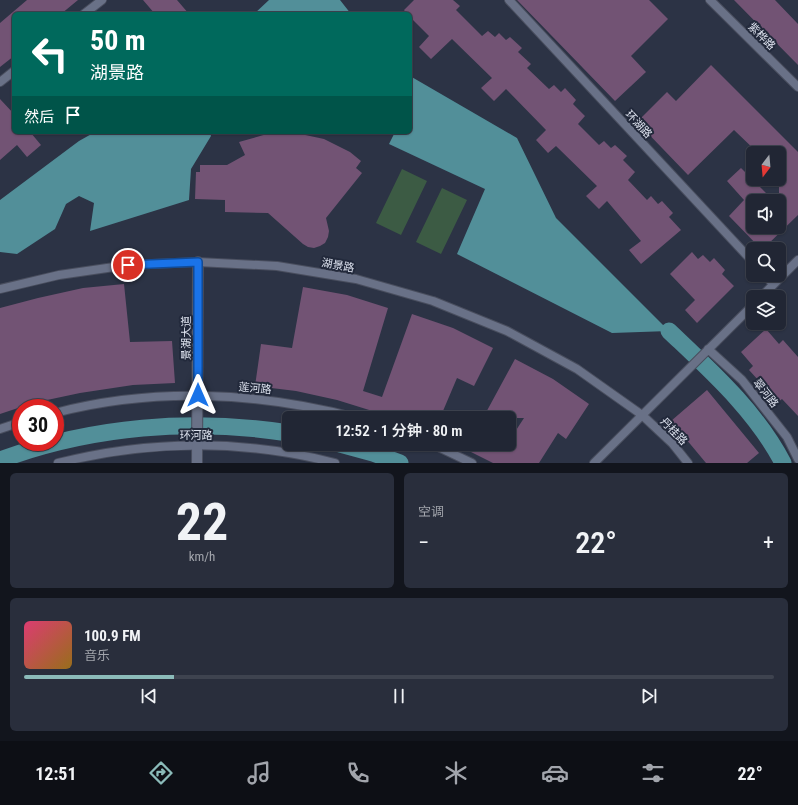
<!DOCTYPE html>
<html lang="zh">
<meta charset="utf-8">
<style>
body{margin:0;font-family:"Roboto Condensed","Noto Sans SC",sans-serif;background:#292e3c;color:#f1f3f6;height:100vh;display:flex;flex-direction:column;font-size:15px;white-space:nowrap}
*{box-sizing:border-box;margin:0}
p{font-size:13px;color:#a2a5ac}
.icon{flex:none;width:22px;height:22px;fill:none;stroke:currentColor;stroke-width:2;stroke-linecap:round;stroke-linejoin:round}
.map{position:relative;height:463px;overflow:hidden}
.details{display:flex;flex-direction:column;gap:10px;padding:10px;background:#12151d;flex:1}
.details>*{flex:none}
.hud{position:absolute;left:12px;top:12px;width:400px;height:122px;border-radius:6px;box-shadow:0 1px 3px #0004,0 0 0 1px #3e434f;background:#00695c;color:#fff;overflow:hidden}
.needle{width:26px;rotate:196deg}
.controls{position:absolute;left:746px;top:146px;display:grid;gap:8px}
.controls a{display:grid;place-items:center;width:40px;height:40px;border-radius:6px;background:#212634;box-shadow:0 1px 3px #0004,0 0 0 1px #3e434f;font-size:20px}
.speed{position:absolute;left:12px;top:399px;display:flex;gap:8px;font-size:20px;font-weight:700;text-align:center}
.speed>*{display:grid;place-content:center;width:52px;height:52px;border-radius:50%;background:#212634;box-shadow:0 1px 3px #0004,0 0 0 1px #3e434f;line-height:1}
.speed .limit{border:6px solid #d22;background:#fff;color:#111}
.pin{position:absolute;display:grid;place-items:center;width:34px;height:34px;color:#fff;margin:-17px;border:2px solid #fff;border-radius:50%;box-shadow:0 1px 4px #0007}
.me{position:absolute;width:44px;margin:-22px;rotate:0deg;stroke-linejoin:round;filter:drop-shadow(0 0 3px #0008)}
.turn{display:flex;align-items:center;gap:14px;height:84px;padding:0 12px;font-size:18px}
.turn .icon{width:52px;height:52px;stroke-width:2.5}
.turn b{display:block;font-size:28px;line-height:34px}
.then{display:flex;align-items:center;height:38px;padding:0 12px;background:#0003;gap:8px;font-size:15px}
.big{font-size:30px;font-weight:600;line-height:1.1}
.details .tile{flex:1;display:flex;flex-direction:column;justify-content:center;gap:6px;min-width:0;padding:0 14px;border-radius:6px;background:#292e3c}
.details .dial{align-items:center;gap:0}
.dial b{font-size:52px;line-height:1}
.song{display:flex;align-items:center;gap:12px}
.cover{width:48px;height:48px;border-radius:6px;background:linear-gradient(135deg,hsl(340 70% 55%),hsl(40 70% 35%))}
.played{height:4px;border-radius:2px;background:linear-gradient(90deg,#8bbbb9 20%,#3e434f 20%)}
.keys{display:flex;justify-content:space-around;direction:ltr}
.heat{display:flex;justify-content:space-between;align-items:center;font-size:22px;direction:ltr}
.details .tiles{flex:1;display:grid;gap:10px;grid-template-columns:1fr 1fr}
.tile:last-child{grid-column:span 2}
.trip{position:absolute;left:282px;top:411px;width:234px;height:40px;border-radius:6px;background:#212634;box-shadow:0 1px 3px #0004,0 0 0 1px #3e434f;font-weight:600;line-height:40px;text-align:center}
.tab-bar{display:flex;height:64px;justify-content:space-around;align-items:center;background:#0d0f15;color:#a2a5ac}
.tab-bar .icon{width:28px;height:28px}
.tab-bar .selected{color:#8bbbb9}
.tab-bar b{font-size:18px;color:#f1f3f6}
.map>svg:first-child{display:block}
</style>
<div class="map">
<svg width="798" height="463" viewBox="0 0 798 463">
<rect width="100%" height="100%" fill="#2c3345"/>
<path fill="#3c5b44" d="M402,169L427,181L401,235L376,223Z
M442,188L467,200L441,254L416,242Z"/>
<path fill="#528f99" d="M269,0H340L351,14H254Z
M410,76L517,138L556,218L669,331L612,333L457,254L485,189L389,144L395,132H410Z
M95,132H210L211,136L191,169L189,200L90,231L94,203L79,196L66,204L55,229L17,254L0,252V200L79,141Z"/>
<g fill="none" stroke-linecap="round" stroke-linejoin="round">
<path stroke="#528f99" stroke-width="17" d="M669,331C711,371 756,411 783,463
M340,444L373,453L400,463
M0,460C92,426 192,418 289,433"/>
</g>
<path fill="#725374" d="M27,0H78L61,14H14V56L0,67V23Z
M143,0H177L189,14H155Z
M414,0H453L460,6L456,10L482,36L488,31L495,37L499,33L506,40L510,37L522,48L518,52L531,64L527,68L549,89L554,85L561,92L565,88L576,100L573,104L585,116L578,124L599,145L604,141L611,148L615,145L627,156L623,160L635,172L628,180L647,200L651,196L658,204L662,201L673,213L669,217L681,230L641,264L629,250L641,241L607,201L599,209L586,196L597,186L556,146L548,153L536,140L546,130L506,89L494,101L481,88L492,78L452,39L431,59L419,47L429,36L410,17V14H407L404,10Z
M517,0H649L668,19L631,56L646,72L615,101Z
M734,0H775L798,24V65Z
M711,65L798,152V215L763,249H761L729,216L744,200L727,181L741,168L774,201H753V227H779V153H758L734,130L688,175L637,122L667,92L676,101Z
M0,99L14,114V132H32L31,133L41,145L27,157L17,145L0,160Z
M281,132L296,133L324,139L350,152L361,161L356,168L362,173L326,218L329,231L328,237L325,243L320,246L314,248L308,247L303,244L268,213L225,212V200L195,199L196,172H200V165H227L245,155L239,142L267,134Z
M692,252L698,259L703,255L710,262L714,258L725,270L722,274L734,286L697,323L685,310L695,300L670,274Z
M124,284L130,342L172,341L175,383L133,385L80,393L33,403L0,414V308L38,298L83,288Z
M303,287L347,295L388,308L363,391L382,397L412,314L453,328L493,348L474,386L457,378L440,418H395L337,400L296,391L255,386L261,344L292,348Z
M766,329L779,344L783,340L798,357V416L782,399L778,402L749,370L753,366L741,352Z
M515,359L553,379L589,404L566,439L558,433L539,463H493L455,444H509V441L524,418H483Z
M707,390L759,453L747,463H706L671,421Z"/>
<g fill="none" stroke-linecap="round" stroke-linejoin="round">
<defs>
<path id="service" d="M509,0L753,262
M710,0L798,87
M84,14L102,0
M0,82L14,71
M765,275L773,284
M0,289L59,275L128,265L198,262L277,266L356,279L433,301L507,331L577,369L642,415L672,443L688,463
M761,297L798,260
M708,349L742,380L787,437L798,459
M55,413C154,387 259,392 357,418
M0,429L21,422
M432,444L472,463
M58,463C148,440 244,439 335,463
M594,463L753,305"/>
<path id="minor" d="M197,463L198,262"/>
</defs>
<use href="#service" stroke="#494e5e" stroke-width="10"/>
<use href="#minor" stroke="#494e5e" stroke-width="12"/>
<use href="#service" stroke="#697187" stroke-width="8"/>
<use href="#minor" stroke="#697187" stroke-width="10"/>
</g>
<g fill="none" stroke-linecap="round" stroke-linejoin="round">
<defs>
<path id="route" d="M128,265L198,262V395"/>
</defs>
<use href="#route" stroke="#114b97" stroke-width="10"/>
<use href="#route" stroke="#1a73e8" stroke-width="7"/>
</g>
<g text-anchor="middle" stroke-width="4" stroke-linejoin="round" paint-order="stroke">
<g font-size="11" fill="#dee3ef" stroke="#22293b">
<text transform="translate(762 36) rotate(45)" y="4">紫桦路</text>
<text transform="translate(639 124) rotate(47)" y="4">环湖路</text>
<text transform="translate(338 265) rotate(10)" y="4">湖景路</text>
<text transform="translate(186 338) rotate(-90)" y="4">景湖大道</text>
<text transform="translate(255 388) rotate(5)" y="4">莲河路</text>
<text transform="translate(766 393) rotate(52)" y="4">翠河路</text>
<text transform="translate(674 431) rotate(46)" y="4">丹桂路</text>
<text x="196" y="439">环河路</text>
</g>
</g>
</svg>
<div class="controls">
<a><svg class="needle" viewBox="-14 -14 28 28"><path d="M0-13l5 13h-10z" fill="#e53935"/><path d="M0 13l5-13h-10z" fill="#a2a5ac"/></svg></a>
<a><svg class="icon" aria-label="sound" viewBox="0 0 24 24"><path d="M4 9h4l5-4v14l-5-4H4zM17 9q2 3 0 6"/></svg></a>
<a><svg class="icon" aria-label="search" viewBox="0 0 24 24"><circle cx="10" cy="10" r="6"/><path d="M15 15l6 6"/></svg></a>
<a><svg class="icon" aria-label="layers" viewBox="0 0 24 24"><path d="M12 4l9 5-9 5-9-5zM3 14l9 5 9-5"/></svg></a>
</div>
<div class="speed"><div class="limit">30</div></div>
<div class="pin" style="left:128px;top:265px;background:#d93025"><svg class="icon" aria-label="arrive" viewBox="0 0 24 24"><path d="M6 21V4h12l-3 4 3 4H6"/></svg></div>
<svg class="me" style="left:198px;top:395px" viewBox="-20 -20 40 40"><path d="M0-17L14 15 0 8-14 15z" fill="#1a73e8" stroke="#fff" stroke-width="4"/></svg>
<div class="trip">12:52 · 1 分钟 · 80 m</div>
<div class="hud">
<div class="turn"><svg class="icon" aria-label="left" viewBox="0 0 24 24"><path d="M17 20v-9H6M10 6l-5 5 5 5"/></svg><div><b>50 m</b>湖景路</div></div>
<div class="then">然后<svg class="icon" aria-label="arrive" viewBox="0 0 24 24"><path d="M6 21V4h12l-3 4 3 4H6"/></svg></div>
</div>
</div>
<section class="details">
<div class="tiles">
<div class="tile dial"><b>22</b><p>km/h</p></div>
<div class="tile"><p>空调</p>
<div class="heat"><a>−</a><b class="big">22°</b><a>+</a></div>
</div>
<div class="tile">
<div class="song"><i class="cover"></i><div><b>100.9 FM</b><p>音乐</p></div></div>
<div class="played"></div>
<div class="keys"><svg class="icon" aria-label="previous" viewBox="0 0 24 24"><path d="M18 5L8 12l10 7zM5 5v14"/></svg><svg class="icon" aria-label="pause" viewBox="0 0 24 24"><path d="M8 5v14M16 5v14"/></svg><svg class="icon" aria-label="next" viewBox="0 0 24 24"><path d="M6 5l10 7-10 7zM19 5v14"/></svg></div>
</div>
</div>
</section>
<nav class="tab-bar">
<b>12:51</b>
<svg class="icon selected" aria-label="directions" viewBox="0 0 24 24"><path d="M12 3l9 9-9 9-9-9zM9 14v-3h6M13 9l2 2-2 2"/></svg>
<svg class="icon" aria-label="music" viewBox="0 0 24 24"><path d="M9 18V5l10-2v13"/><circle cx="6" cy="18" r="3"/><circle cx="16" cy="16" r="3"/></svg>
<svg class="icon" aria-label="phone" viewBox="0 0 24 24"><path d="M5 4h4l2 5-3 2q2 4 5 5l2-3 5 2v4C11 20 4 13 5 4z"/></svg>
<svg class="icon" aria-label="climate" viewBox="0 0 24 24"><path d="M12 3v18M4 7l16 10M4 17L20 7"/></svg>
<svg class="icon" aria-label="car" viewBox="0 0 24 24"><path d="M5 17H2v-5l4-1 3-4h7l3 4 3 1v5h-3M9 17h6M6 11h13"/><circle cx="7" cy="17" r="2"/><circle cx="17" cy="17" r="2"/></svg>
<svg class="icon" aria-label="filters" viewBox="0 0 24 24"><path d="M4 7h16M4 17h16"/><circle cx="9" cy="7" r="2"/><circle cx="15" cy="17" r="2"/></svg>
<b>22°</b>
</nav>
